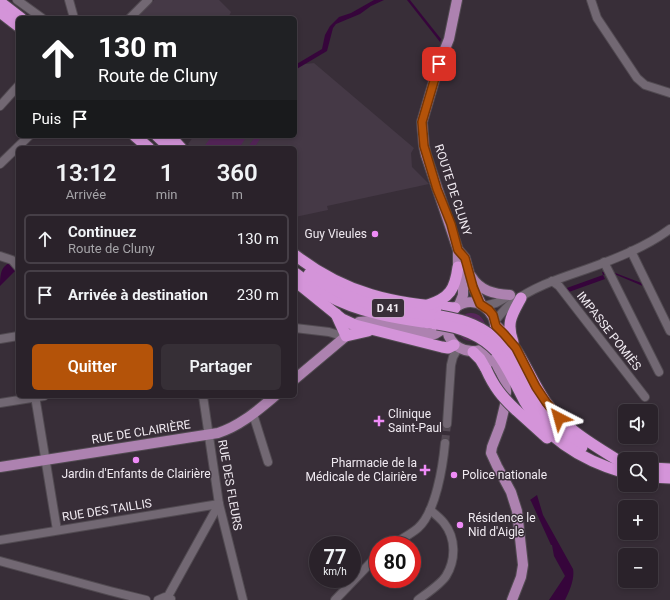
<!DOCTYPE html>
<html lang="fr">
<head>
<meta charset="utf-8">
<style>
  :root { --surface:#2a222a; --page:#362f36; --text:#f1f3f6; --muted:#a5a4a8; --line:#463f47; --accent:#b45309 }
  body { margin:0; font-family:Roboto,sans-serif; background:var(--page); color:var(--text); height:100vh; display:flex; flex-direction:column; font-size:15px; white-space:nowrap }
  * { box-sizing:border-box; margin:0 }
  p { font-size:13px; color:var(--muted) }
  .icon { flex:none; width:22px; height:22px; fill:none; stroke:currentColor; stroke-width:2; stroke-linecap:round; stroke-linejoin:round }
  .map { position:relative; flex:1; overflow:hidden }
  .side { position:absolute; left:16px; top:146px; width:281px; height:252px; display:flex; flex-direction:column; background:var(--surface); border-radius:6px; box-shadow:0 2px 6px #0003,0 0 0 1px var(--line) }
  .side>* { flex:none }
  .hud { position:absolute; left:16px; top:16px; width:281px; height:122px; border-radius:6px; box-shadow:0 2px 6px #0003,0 0 0 1px var(--line); background:#202124; color:#fff; overflow:hidden }
  .controls { position:absolute; left:618px; top:404px; display:grid; gap:8px }
  .controls a { display:grid; place-items:center; width:40px; height:40px; border-radius:6px; background:var(--surface); box-shadow:0 2px 6px #0003,0 0 0 1px var(--line); font-size:20px }
  .speed { position:absolute; left:309px; top:536px; display:flex; gap:8px; font-size:20px; font-weight:700; text-align:center }
  .speed>* { display:grid; place-content:center; width:52px; height:52px; border-radius:50%; background:var(--surface); box-shadow:0 2px 6px #0003,0 0 0 1px var(--line); line-height:1 }
  .speed small { font-size:10px; font-weight:400 }
  .speed .limit { border:6px solid #d22; background:#fff; color:#111 }
  .pin { position:absolute; display:grid; place-items:center; width:34px; height:34px; color:#fff; margin:-17px; border-radius:8px; box-shadow:0 2px 6px #0006 }
  .me { position:absolute; width:44px; margin:-22px; rotate:321deg; stroke-linejoin:round; filter:drop-shadow(0 0 3px #0008) }
  .turn { display:flex; align-items:center; gap:14px; height:84px; padding:0 16px; font-size:18px }
  .turn .icon { width:52px; height:52px; stroke-width:2.5 }
  .turn b { display:block; font-size:28px; line-height:34px }
  .then { display:flex; align-items:center; height:38px; padding:0 16px; background:#0003; gap:8px; font-size:15px }
  .eta { display:flex; justify-content:space-evenly; align-items:center; height:68px; text-align:center }
  .eta b { font-size:24px; font-weight:600; line-height:28px }
  .action { display:flex; gap:8px; margin-top:auto; padding:8px 16px }
  .action a { flex:1; height:46px; border-radius:6px; background:var(--accent); color:#fff; font-size:16px; font-weight:600; line-height:46px; text-align:center }
  .action a+a { background:var(--page); color:var(--text) }
  ul { padding:0; list-style:none }
  li { display:flex; align-items:center; gap:12px; height:50px; margin:0 8px 6px; padding:0 8px; border:2px solid var(--line); border-radius:6px }
  li div { flex:1 }
  li b { display:block; font-size:15px }
  li em { font-style:normal }
  .map>svg:first-child { display:block }
  .built { fill:#453946 }
  .green { fill:#56265a }
  .water { fill:#36053b }
  .lines { fill:none; stroke-linecap:round; stroke-linejoin:round }
  .minor-tunnel { stroke:#544a54; stroke-width:8; stroke-dasharray:8 4; stroke-linecap:butt }
  .minor-casing { stroke:#514a51; stroke-width:10 }
  .major-casing { stroke:#514a51; stroke-width:12 }
  .highway-casing { stroke:#514a51; stroke-width:13 }
  .minor { stroke:#726873; stroke-width:8 }
  .major { stroke:#ad82b0; stroke-width:10 }
  .highway { stroke:#d494d9; stroke-width:11 }
  .highway-bridge-casing { stroke:#514a51; stroke-width:13; stroke-linecap:butt }
  .highway-bridge { stroke:#d494d9; stroke-width:11 }
  .route-casing { stroke:#753606; stroke-width:10 }
  .route { stroke:#b45309; stroke-width:7 }
  .poi-dot { fill:#ef8bf7; stroke:#382e38; stroke-width:1.5 }
  .labels { text-anchor:middle; dominant-baseline:central; stroke-width:3; stroke-linejoin:round; paint-order:stroke }
  .shield { fill:#382e38; stroke:#b9b2ba; stroke-width:1 }
  .shield-label { font-size:11px; font-weight:bold; fill:#f0eaf1 }
  .street-label { font-size:12px; fill:#f0eaf1; stroke:#382e38 }
  .poi-label { font-size:12px; fill:#f0eaf1; stroke:#382e38; text-anchor:start }
</style>
</head>
<body>
<div class="map">
<svg width="670" height="600" viewBox="0 0 670 600">
  <rect width="100%" height="100%" fill="#382e38"/>
  <g class="built">
    <path d="M154,0H219L231,12L228,18H137Z"/>
    <path d="M314,63L414,148L411,153L412,167L429,184L327,206L328,210L295,217V148H192L188,144L194,136H295V74L296,73L295,68L297,65Z"/>
  </g>
  <g class="green">
    <path d="M212,136H247L239,148H203Z"/>
    <path d="M256,136H262L254,148H247Z"/>
    <circle cx="471" cy="327" r="14"/>
  </g>
  <g class="water">
    <path d="M374,0H384L371,6L360,14L336,24L333,28L327,51L295,70V65L322,49L325,35L330,26L339,17L351,13Z"/>
    <path d="M407,0H410L441,39L440,42Z"/>
    <path d="M18,259V268L0,286C0,269 2,265 18,259Z"/>
    <path d="M610,271L644,284L645,287L612,273L603,275L602,272Z"/>
    <path d="M603,275L605,279L566,293L564,289Z"/>
    <path d="M537,495L543,515L573,569C575,579 569,592 565,600H549L565,576L554,556L552,545H551L531,501L530,500Z"/>
  </g>
  <g class="lines">
    <path class="minor-tunnel" d="M445,443L447,424"/>
    <defs>
      <g id="minor">
        <path d="M17,0L42,18"/>
        <path d="M69,0L74,18"/>
        <path d="M591,0L597,18L637,78L645,85L670,93"/>
        <path d="M130,18L148,0"/>
        <path d="M0,106L18,86"/>
        <path d="M0,164L29,136"/>
        <path d="M631,251L670,331"/>
        <path d="M0,256L12,260L18,267"/>
        <path d="M604,262L659,372"/>
        <path d="M552,281L559,286L645,397"/>
        <path d="M484,306L496,303L511,295"/>
        <path d="M495,321C500,315 505,308 512,303C534,286 561,278 587,269C615,259 646,247 670,229"/>
        <path d="M295,328L329,332L345,337"/>
        <path d="M0,339L18,336"/>
        <path d="M35,396L57,530"/>
        <path d="M203,396L219,504L243,600"/>
        <path d="M0,403L44,396"/>
        <path d="M253,414L268,462"/>
        <path d="M447,424L451,365L453,357L458,348"/>
        <path d="M0,540L219,504"/>
        <path d="M393,545C401,539 411,534 418,528C436,512 443,465 445,443"/>
        <path d="M0,561L110,591L146,600"/>
        <path d="M167,598L219,504"/>
        <path d="M158,600L165,597L171,599"/>
        <path d="M335,600L378,555"/>
        <path d="M418,600C426,594 441,584 446,576C456,560 456,538 444,523C440,518 435,514 430,510"/>
      </g>
      <g id="major">
        <path d="M457,0L449,39L439,64L422,122L424,146L426,155L458,250V267L463,288V295L459,305"/>
        <path d="M458,250L465,258L473,287L481,304"/>
        <path d="M471,276C480,291 494,294 510,295"/>
        <path d="M456,307C475,294 498,310 495,332"/>
        <path d="M447,330C450,346 465,354 480,350"/>
        <path d="M484,349C493,361 507,376 506,393"/>
        <path d="M295,379L345,337L359,322L370,321L431,334H435L443,329"/>
        <path d="M505,405L500,426L492,447L491,453L497,466L511,492L517,511L523,565L521,577L512,600"/>
        <path d="M0,467L218,433C240,426 257,411 275,396"/>
      </g>
      <g id="highway">
        <path d="M0,2L21,18"/>
        <path d="M0,12L18,26"/>
        <path d="M135,136L149,148"/>
        <path d="M157,136L170,148"/>
        <path d="M170,136L181,148"/>
        <path d="M295,255C345,294 394,304 455,308"/>
        <path d="M295,273C305,280 314,288 325,294C359,313 398,319 437,324"/>
        <path d="M309,274C325,285 343,295 361,301C387,310 414,313 440,316"/>
        <path d="M295,281L342,319L355,325L442,347L448,348L454,345"/>
        <path d="M428,305C450,298 455,289 458,267"/>
        <path d="M336,314L346,336L368,331"/>
        <path d="M496,326C521,349 527,374 545,401C564,429 595,446 624,464"/>
        <path d="M513,342C506,322 512,315 521,298"/>
        <path d="M500,344C514,359 521,379 532,397C545,418 562,433 582,447"/>
        <path d="M496,351C508,367 516,385 525,402C547,440 584,461 625,473"/>
        <path d="M473,352L480,359L486,369"/>
        <path d="M516,410L547,438"/>
        <path d="M651,468L670,469"/>
        <path d="M651,477L670,478"/>
      </g>
    </defs>
    <use href="#minor" class="minor-casing"/>
    <use href="#major" class="major-casing"/>
    <use href="#highway" class="highway-casing"/>
    <use href="#minor" class="minor"/>
    <use href="#major" class="major"/>
    <use href="#highway" class="highway"/>
    <defs>
      <g id="highway-bridge">
        <path d="M440,316C464,320 484,326 500,344"/>
        <path d="M437,324C460,327 480,334 496,351"/>
        <path d="M486,369C494,387 502,397 516,410"/>
      </g>
    </defs>
    <use href="#highway-bridge" class="highway-bridge-casing"/>
    <use href="#highway-bridge" class="highway-bridge"/>
  </g>
  <g class="lines">
    <defs>
      <path id="route" d="M439,64L422,122L424,146L437,189L451,224L458,250L465,258L473,287L480,304L489,310L493,315L496,326L504,334L516,348L536,387L546,402L559,418"/>
    </defs>
    <use href="#route" class="route-casing"/>
    <use href="#route" class="route"/>
  </g>
  <g class="poi-dot">
    <circle cx="375" cy="234" r="4"/>
    <path d="M377 415h4v4h4v4h-4v4h-4v-4h-4v-4h4z"/>
    <circle cx="136" cy="460" r="4"/>
    <path d="M423 464h4v4h4v4h-4v4h-4v-4h-4v-4h4z"/>
    <circle cx="454" cy="475" r="4"/>
    <circle cx="460" cy="525" r="4"/>
  </g>
  <g class="labels">
    <rect class="shield" x="372" y="299" width="32" height="18" rx="3"/>
    <g class="shield-label">
      <text x="388" y="308">D 41</text>
    </g>
    <g class="street-label">
      <text transform="translate(453 190) rotate(72)">ROUTE DE CLUNY</text>
      <text transform="translate(609 331) rotate(52)">IMPASSE POMIÈS</text>
      <text transform="translate(141 432) rotate(-9)">RUE DE CLAIRIÈRE</text>
      <text transform="translate(230 485) rotate(80)">RUE DES FLEURS</text>
      <text transform="translate(107 510) rotate(-9)">RUE DES TAILLIS</text>
    </g>
    <g class="poi-label">
      <text x="367" y="234" text-anchor="end">Guy Vieules</text>
      <text x="388" y="414">Clinique<tspan x="388" dy="14">Saint-Paul</tspan></text>
      <text x="417" y="463" text-anchor="end">Pharmacie de la<tspan x="417" dy="14">Médicale de Clairière</tspan></text>
      <text x="136" y="474" text-anchor="middle">Jardin d'Enfants de Clairière</text>
      <text x="462" y="475">Police nationale</text>
      <text x="468" y="518">Résidence le<tspan x="468" dy="14">Nid d'Aigle</tspan></text>
    </g>
  </g>
</svg>
<div class="controls">
<a><svg class="icon" aria-label="sound" viewBox="0 0 24 24"><path d="M4 9h4l5-4v14l-5-4H4zM17 9q2 3 0 6"/></svg></a>
<a><svg class="icon" aria-label="search" viewBox="0 0 24 24"><circle cx="10" cy="10" r="6"/><path d="M15 15l6 6"/></svg></a>
<a>+</a>
<a>−</a>
</div>
<div class="speed"><div>77<small>km/h</small></div><div class="limit">80</div></div>
<div class="pin" style="left:439px;top:64px;background:#d93025"><svg class="icon" aria-label="arrive" viewBox="0 0 24 24"><path d="M6 21V4h12l-3 4 3 4H6"/></svg></div>
<svg class="me" style="left:559px;top:418px" viewBox="-20 -20 40 40"><path d="M0-17L14 15 0 8-14 15z" fill="#b45309" stroke="#fff" stroke-width="4"/></svg>
<div class="hud">
<div class="turn"><svg class="icon" aria-label="ahead" viewBox="0 0 24 24"><path d="M12 20V5M6 11l6-6 6 6"/></svg><div><b>130 m</b>Route de Cluny</div></div>
<div class="then">Puis<svg class="icon" aria-label="arrive" viewBox="0 0 24 24"><path d="M6 21V4h12l-3 4 3 4H6"/></svg></div>
</div>
<section class="side">
<div class="eta">
<div><b>13:12</b><p>Arrivée</p></div>
<div><b>1</b><p>min</p></div>
<div><b>360</b><p>m</p></div>
</div>
<ul>
<li><svg class="icon" aria-label="ahead" viewBox="0 0 24 24"><path d="M12 20V5M6 11l6-6 6 6"/></svg><div><b>Continuez</b><p>Route de Cluny</p></div><em>130 m</em></li>
<li><svg class="icon" aria-label="arrive" viewBox="0 0 24 24"><path d="M6 21V4h12l-3 4 3 4H6"/></svg><div><b>Arrivée à destination</b></div><em>230 m</em></li>
</ul>
<div class="action"><a>Quitter</a><a>Partager</a></div>
</section>
</div>
</body>
</html>
